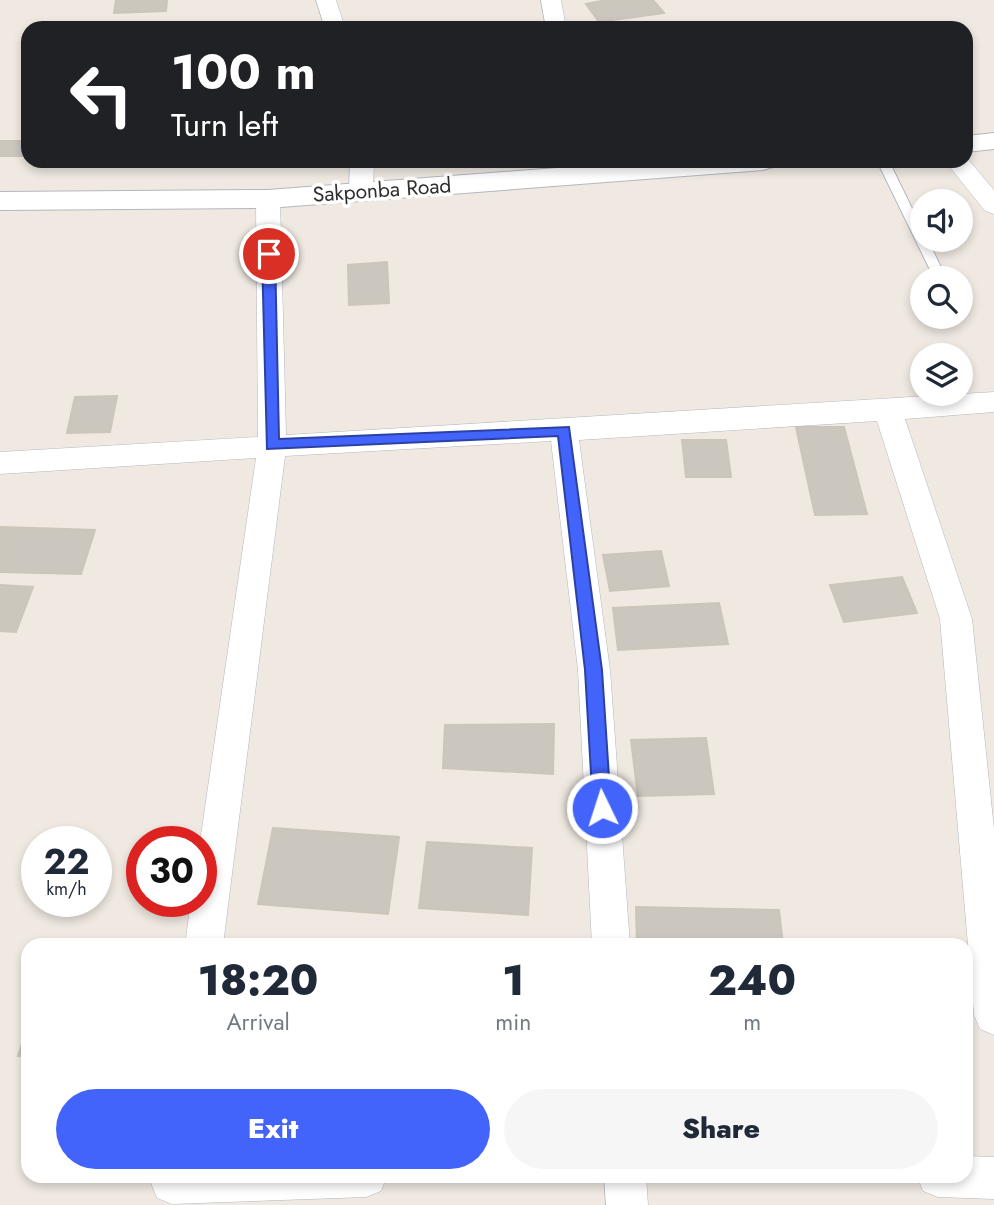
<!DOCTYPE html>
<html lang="en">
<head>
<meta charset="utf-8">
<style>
  :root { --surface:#fff; --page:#f6f6f7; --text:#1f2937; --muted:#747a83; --accent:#4264fb }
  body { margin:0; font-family:Jost,sans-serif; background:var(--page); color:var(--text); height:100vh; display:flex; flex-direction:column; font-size:26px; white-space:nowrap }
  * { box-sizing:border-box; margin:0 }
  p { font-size:23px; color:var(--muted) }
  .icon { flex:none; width:38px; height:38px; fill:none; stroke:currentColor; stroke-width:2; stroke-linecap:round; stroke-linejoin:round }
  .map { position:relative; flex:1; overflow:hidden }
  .side { position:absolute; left:21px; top:938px; width:952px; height:245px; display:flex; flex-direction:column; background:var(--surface); border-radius:21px; box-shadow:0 4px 10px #0003 }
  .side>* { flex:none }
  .banner { position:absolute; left:21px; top:21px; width:952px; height:147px; border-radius:21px; box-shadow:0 4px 10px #0003; background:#202124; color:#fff; overflow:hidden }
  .fabs { position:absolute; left:910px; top:189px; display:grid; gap:14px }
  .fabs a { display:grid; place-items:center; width:63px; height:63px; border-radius:50%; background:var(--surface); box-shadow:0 4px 10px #0003; font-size:35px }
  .speed { position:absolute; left:21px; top:826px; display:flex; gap:14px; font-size:35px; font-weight:700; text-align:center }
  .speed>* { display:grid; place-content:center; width:91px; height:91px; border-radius:50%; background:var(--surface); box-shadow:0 4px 10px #0003; line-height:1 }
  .speed small { font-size:18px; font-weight:400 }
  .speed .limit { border:10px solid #d22; background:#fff; color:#111 }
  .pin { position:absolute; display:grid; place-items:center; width:60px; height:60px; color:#fff; margin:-30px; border:4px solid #fff; border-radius:50%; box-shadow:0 2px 7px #0007 }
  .me { position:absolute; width:77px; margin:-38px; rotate:356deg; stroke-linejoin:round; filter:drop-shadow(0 0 5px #0008) }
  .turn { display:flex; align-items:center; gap:24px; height:147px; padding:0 35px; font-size:32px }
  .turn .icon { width:91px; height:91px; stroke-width:2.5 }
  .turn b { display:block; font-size:49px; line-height:60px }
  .eta { display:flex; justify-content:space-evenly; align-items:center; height:119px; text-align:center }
  .eta b { font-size:42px; font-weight:800; line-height:49px }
  .action { display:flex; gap:14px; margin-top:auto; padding:14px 35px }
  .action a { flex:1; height:80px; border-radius:42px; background:var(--accent); color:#fff; font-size:28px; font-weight:800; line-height:80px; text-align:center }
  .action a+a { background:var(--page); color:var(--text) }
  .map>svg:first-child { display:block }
  .building { fill:#cbc7bf; stroke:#cbc5ba; stroke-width:2 }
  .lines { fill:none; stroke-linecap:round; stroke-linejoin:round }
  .lane-casing { stroke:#b4b7c1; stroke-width:2 }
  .street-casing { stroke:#b4b7c1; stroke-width:1 }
  .secondary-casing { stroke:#b4b7c1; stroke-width:2 }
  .lane { fill:#fff; fill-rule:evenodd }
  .street { fill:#fff; fill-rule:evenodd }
  .secondary { fill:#fff; fill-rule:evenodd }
  .route { fill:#4264fb; stroke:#2b41a3; stroke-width:2 }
  .labels { text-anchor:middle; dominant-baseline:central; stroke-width:7; stroke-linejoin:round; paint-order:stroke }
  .far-street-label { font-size:21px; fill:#2e2e2e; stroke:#fff }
</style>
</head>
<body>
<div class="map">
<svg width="994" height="1205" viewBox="0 0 994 1205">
  <rect width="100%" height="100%" fill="#efe9e1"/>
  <g class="building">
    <path d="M116,0H167L166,11L114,13Z"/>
    <path d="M607,0H653L664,13L599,22L586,4Z"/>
    <path d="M0,141H28L24,156H0Z"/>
    <path d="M387,262L389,303L349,305L348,265Z"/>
    <path d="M117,396L110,432L67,433L75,397Z"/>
    <path d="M796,427H844L867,514L815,515Z"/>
    <path d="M682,440H726L731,477H686Z"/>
    <path d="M0,527L95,530L81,574L0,572Z"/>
    <path d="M661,551L669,586L610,591L603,555Z"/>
    <path d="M902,577L917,613L844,622L830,585Z"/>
    <path d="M0,585L33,587L16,632L0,631Z"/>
    <path d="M719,603L728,644L618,650L613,608Z"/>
    <path d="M554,724L553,774L443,768L445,725Z"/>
    <path d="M706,738L714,794L638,796L631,740Z"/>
    <path d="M273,828L399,837L388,914L258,904Z"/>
    <path d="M427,842L532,848L528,915L419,908Z"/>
    <path d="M636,907L779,910L783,945H637Z"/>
    <path d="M28,1025V1057L18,1056Z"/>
  </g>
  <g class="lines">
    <defs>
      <path id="lane" d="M877,161H889L922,229V240H928L946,278H934Z"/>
      <g id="street">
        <path d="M316,0H336L345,28H325Z"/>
        <path d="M541,0H561L566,28H546Z"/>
        <path d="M966,157L994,190V214L985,211L945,161H966Z"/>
        <path d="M350,161H374L373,192L369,197L361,199L353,197L349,192Z"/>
        <path d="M568,161H592L594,175L590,180L582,182L574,180Z"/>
        <path d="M268,191L276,194L280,199L286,435L994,392V412L905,419L972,619L994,829V1035L980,1029L974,1015L940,619L877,421L579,440L610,670L630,945H592L578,670L551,441L285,456L223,945H185L191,901H201L200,842L256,458L0,474V452L258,437L256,199L260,194Z"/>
        <path d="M966,1156L994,1157V1199L938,1197L923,1191L917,1176H966Z"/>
        <path d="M154,1176H387L381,1191L366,1197L172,1204L157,1198L151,1183Z"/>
        <path d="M604,1176H646L648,1205H606Z"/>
      </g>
      <g id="secondary">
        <path d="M994,133V149L966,152V136Z"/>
        <path d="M649,161H777L773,167L763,170L268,208L0,210V192L268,190Z"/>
      </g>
    </defs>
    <use href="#lane" class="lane-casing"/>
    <use href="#street" class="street-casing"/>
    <use href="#secondary" class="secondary-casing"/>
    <use href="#lane" class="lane"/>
    <use href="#street" class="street"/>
    <use href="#secondary" class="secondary"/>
  </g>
  <path class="route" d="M269,250L275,254L279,439L569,427L602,670L611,808L609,814L602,816L596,814L593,808L585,670L558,436L267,449L262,254Z"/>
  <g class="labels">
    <g class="far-street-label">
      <text transform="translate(382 190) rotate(-4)">Sakponba Road</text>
    </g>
  </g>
</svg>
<div class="fabs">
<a><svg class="icon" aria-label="sound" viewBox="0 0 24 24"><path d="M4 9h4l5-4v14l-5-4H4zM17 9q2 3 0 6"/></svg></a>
<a><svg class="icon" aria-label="search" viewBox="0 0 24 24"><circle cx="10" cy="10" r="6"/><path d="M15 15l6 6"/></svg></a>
<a><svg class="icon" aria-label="layers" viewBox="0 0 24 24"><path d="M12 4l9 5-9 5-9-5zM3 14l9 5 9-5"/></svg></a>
</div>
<div class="speed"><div>22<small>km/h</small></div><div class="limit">30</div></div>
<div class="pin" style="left:269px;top:254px;background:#d93025"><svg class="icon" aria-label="arrive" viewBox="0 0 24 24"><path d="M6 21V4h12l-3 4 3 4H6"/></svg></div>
<svg class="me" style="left:602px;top:808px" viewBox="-20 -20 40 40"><circle r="17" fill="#4264fb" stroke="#fff" stroke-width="3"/><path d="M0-11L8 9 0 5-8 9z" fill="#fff"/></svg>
<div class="banner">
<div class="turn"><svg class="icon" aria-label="left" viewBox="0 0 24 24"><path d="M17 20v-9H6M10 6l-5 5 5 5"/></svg><div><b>100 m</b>Turn left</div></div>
</div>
<section class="side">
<div class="eta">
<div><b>18:20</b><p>Arrival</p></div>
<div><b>1</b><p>min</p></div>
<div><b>240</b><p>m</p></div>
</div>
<div class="action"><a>Exit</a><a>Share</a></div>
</section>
</div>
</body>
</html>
